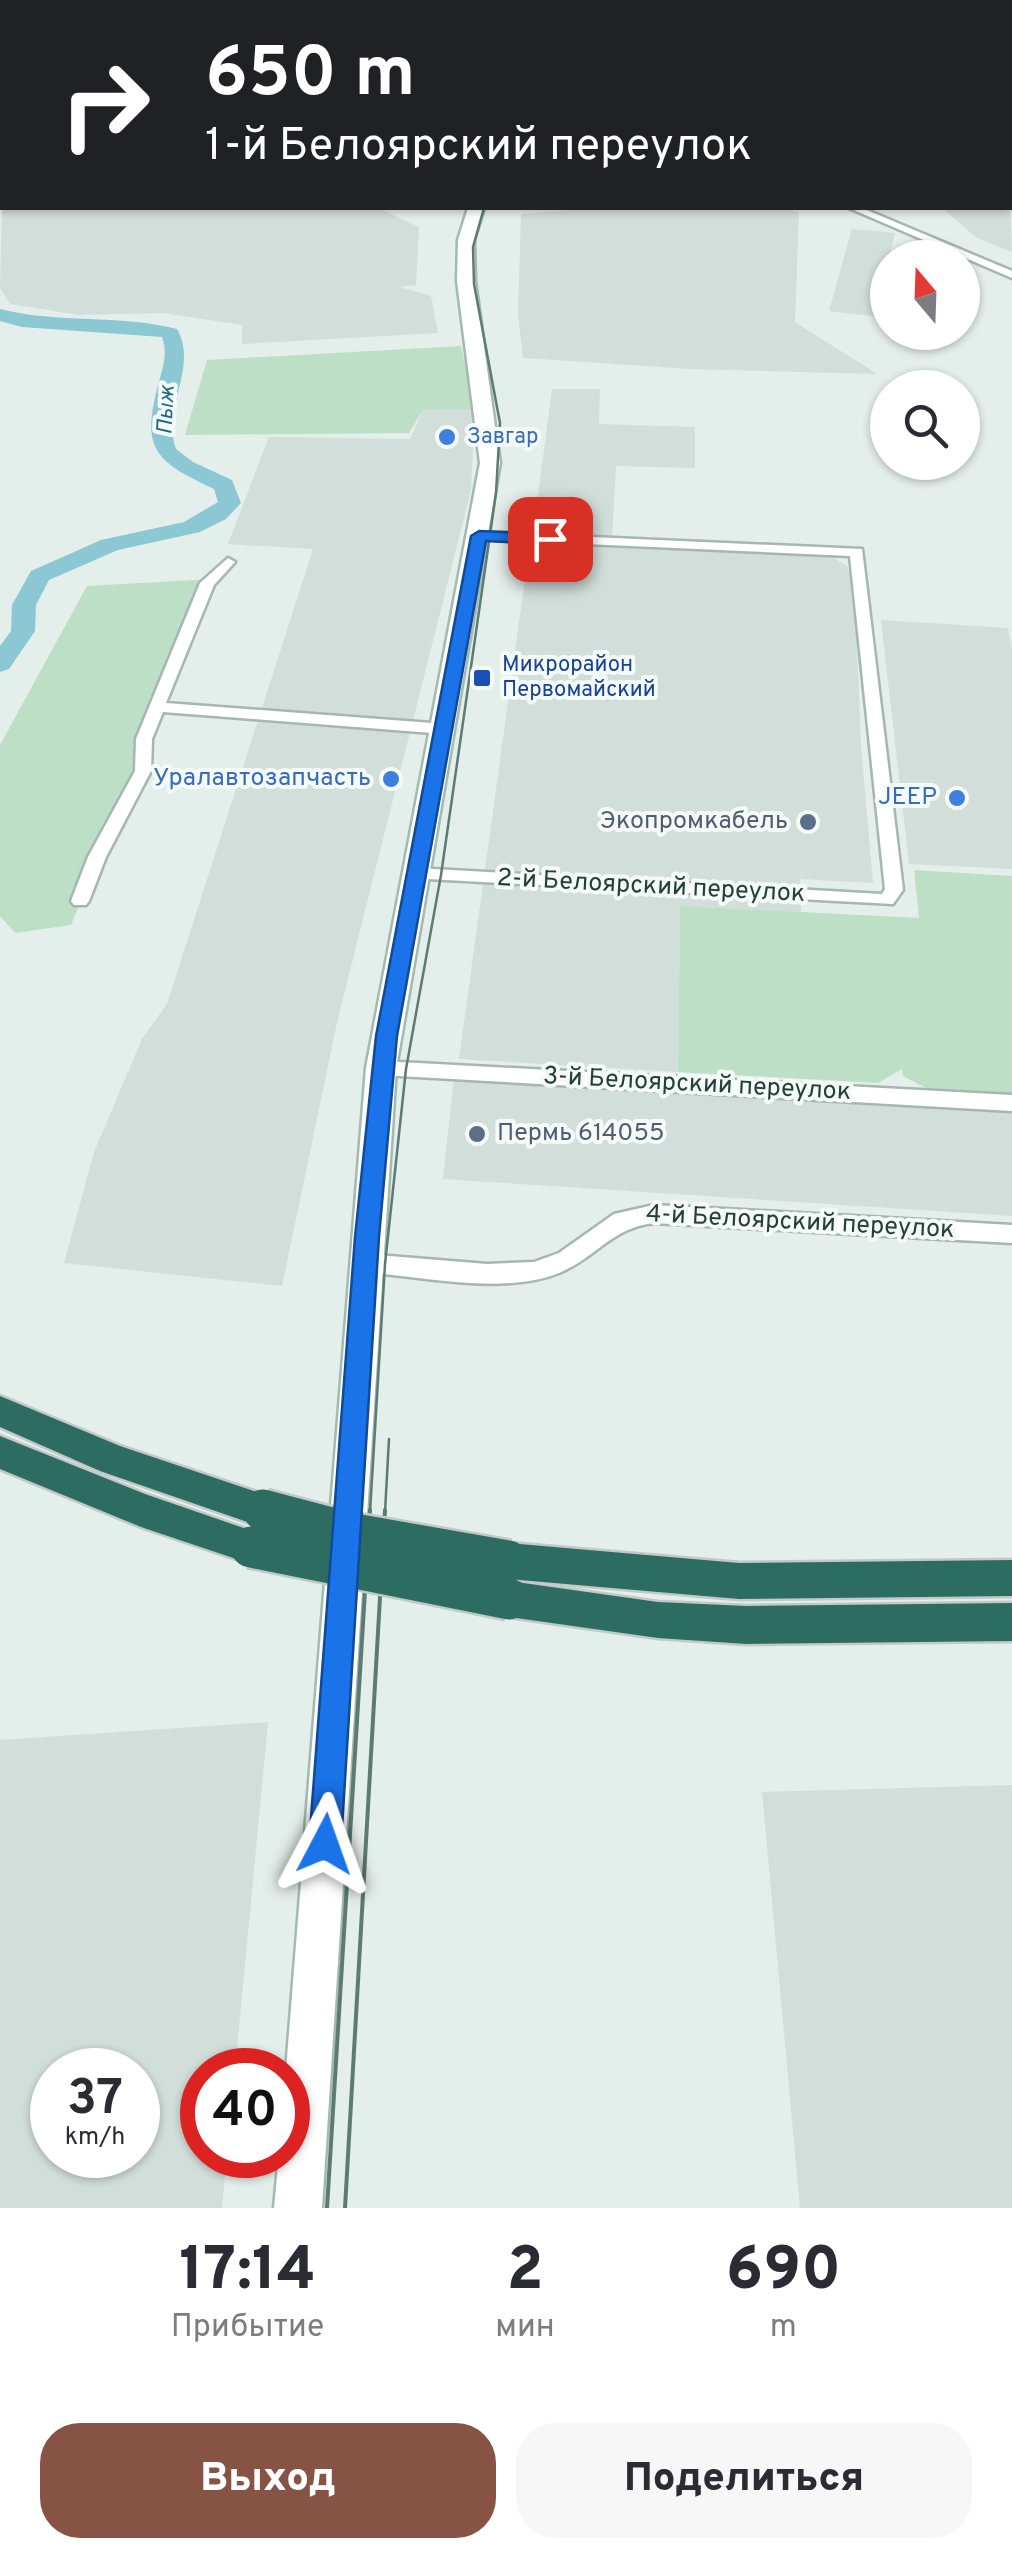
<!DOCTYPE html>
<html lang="ru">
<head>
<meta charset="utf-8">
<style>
  :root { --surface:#fff; --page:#f7f7f7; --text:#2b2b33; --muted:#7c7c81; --accent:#865345 }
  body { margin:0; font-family:Overpass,sans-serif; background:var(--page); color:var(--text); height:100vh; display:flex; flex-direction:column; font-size:38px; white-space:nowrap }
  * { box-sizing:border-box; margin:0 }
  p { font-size:32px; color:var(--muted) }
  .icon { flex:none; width:55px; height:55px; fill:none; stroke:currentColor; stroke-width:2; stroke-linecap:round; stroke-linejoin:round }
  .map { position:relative; height:2208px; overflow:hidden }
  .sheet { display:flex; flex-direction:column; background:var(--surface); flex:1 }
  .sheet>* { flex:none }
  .hud { position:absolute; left:0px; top:0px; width:1012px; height:210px; box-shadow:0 2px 8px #0004; background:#202124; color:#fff; overflow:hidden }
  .needle { width:65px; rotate:341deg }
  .tools { position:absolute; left:870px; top:240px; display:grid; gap:20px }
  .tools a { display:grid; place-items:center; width:110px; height:110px; border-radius:50%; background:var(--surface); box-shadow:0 2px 8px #0004; font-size:50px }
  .speed { position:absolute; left:30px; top:2048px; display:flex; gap:20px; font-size:50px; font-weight:700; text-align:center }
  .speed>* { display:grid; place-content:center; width:130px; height:130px; border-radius:50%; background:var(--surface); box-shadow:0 2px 8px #0004; line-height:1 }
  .speed small { font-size:25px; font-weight:400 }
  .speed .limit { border:15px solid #d22; background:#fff; color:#111 }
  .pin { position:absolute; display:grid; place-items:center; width:85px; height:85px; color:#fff; margin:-42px; border-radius:20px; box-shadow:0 5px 15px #0006 }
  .me { position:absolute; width:110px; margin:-55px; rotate:4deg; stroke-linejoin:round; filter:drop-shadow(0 0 8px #0008) }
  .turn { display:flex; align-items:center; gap:35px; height:210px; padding:0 40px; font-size:45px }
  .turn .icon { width:130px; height:130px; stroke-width:2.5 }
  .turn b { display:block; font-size:70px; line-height:85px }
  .eta { display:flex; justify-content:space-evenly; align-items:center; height:170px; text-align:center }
  .eta b { font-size:60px; font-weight:800; line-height:70px }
  .action { display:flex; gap:20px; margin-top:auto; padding:20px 40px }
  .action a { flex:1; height:115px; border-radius:40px; background:var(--accent); color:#fff; font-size:40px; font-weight:800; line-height:115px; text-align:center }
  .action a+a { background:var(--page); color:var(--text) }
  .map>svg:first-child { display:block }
  .built { fill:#d2ded9; fill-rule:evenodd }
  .green { fill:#bddfc6 }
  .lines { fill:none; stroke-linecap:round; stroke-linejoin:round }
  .stream { stroke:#8bc8d4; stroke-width:2.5 }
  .river { fill:#8bc8d4; fill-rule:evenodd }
  .street-casing { stroke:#a6b6b1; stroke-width:5 }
  .secondary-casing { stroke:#a2bab2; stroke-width:5 }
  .primary-casing { stroke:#c1cac8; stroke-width:5 }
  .highway-casing { stroke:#c1cac8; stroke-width:5 }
  .street { fill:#fff; fill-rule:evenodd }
  .secondary { fill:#fff; fill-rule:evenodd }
  .primary { fill:#67a496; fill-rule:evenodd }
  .highway { fill:#2d6d61; fill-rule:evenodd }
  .tram-far1 { stroke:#5d7b74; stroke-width:2.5 }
  .tram { stroke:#5d7b74; stroke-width:4 }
  .highway-bridge-far1-casing { stroke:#c1cac8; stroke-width:38; stroke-linecap:butt }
  .highway-bridge-casing { stroke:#c1cac8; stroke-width:46; stroke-linecap:butt }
  .highway-bridge-far1 { stroke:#2d6d61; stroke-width:32 }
  .highway-bridge { stroke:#2d6d61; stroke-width:41 }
  .route { fill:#1a73e8; stroke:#114b97; stroke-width:2.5 }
  .shop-dot { fill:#3f7fe0; stroke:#f5faf7; stroke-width:4 }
  .transit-dot { fill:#1a4fb4; stroke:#f5faf7; stroke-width:4 }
  .service-dot { fill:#5c6f8a; stroke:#f5faf7; stroke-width:4 }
  .labels { text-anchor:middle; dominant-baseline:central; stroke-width:8; stroke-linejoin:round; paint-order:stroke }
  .far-water-label { font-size:22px; font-style:italic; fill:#1b6c7e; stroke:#f5faf7 }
  .far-shop-label { font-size:22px; fill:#366cbe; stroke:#f5faf7; text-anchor:start }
  .far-transit-label { font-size:22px; fill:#164399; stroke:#f5faf7; text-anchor:start }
  .shop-label { font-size:25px; fill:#366cbe; stroke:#f5faf7; text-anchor:end }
  .service-label { font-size:25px; fill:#4e5e75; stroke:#f5faf7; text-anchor:end }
  .street-label { font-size:25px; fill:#234039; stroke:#f5faf7 }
</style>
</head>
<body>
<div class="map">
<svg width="1012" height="2208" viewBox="0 0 1012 2208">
  <rect width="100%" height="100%" fill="#e4eeea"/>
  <g class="built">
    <path d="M1010,194L1012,252L977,238L942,208H1010Z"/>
    <path d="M2,204V208H378L419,227L416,285L400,287L431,296L438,333L242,344V325L163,313L79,315L10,304L0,288Z"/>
    <path d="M595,208H784L799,213L795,322L877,374L690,369L523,358L518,316L521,214Z"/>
    <path d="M852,229L895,233L880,297L887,299V318L829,311Z"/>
    <path d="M552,389H600L599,424L695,427V468L616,466L612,537L533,534Z"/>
    <path d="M475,409L471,490L338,1018L282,1286L64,1263L94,1152L142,1039L167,1004L313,549L228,544L269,437L410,439L423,410Z"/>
    <path d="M530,542L828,554L848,567L856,622L861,745L873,883L800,879L801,912L680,906L678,1072L459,1059Z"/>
    <path d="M881,620L1008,628L1012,649V869L909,864Z"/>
    <path d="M454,1078L1012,1108V1216L443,1179Z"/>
    <path d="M268,1722L235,2070H202V2155H227L222,2208H0V1740ZM52,2070H138V2155H52Z"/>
    <path d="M1012,1785V2208H800L762,1792Z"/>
  </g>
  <g class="green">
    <path d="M490,0H1012V160L1010,2Z"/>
    <path d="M461,346L475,409L423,410L409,433L185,435L207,360Z"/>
    <path d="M212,579L71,925L15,933L0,916V745L87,586Z"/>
    <path d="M914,870L1012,876V1094L928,1089L903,1076L902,1069L878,1083L678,1072L680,906L919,918Z"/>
  </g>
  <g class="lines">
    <path class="stream" d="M628,2L634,0"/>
    <g class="river">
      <path d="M325,0H344L345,2H327Z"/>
      <path d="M1010,138L1012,139V149L1010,148Z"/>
      <path d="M0,309C59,324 118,314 177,329C199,367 161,408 176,449L193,462L232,480L241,503L226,519L200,532L118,550L49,580L36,605L35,631L9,669L0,672V646L11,631L12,605L31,571L101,540L184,522L218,502L214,489C155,461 140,450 159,382C163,366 168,353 162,337L22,327L0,321Z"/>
    </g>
    <defs>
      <g id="street">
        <path d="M0,102L2,103V109L0,108Z"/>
        <path d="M2,135V143L0,144V136Z"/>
        <path d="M849,208H862L1012,271V278Z"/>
        <path d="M479,532L862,549L903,890L893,904L409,878L406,874L409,870L415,868L882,894L885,889L850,556L474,539V533Z"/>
        <path d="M228,558L235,562L214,585L166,703L445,724L453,729L445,734L163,712L152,739L151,771L106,857L89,901L86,905H74L71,901L88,857L135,771L136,739L200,583Z"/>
        <path d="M381,1061L1012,1095V1111L381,1075L371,1068Z"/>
        <path d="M654,1205L1012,1225V1243L654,1223C611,1228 597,1257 559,1273C504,1295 423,1277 365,1272L357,1269L354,1263L357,1257L365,1254L487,1264L534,1262L559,1253L614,1214Z"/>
      </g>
      <g id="secondary">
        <path d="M427,0H440L441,2H428Z"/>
        <path d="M468,208H484L474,240L475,281L500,463L396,1068L322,2208H274L279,2155H288L286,2070L366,1068L480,463L457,281L458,240Z"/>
      </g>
      <path id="primary" d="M2,0H20L2,5Z"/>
      <g id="highway">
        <path d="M0,1396L120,1446L269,1496L274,1508L269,1520L256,1525L100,1471L0,1427Z"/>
        <path d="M0,1436L145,1494L264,1535L269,1547L264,1559L251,1564L141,1527L0,1469Z"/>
        <path d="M508,1543L739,1563L1012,1560V1596L739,1599L508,1579L495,1573L489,1561L495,1549Z"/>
        <path d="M509,1581L658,1602L746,1606L1012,1603V1641L746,1644L658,1638L509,1617L496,1612L490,1599L496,1586Z"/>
      </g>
    </defs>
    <use href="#street" class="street-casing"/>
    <use href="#secondary" class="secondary-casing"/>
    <use href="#primary" class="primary-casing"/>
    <use href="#highway" class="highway-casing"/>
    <use href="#street" class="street"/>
    <use href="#secondary" class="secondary"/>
    <use href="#primary" class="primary"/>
    <use href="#highway" class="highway"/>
    <g class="tram-far1">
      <path d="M370,1512L385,1264L406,1069L441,875L496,493L500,423L474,284L473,247L484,208"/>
      <path d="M385,1512L389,1439"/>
    </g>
    <g class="tram">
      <path d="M327,2208L370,1510"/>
      <path d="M345,2208L385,1510"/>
    </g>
    <defs>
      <path id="highway-bridge-far1" d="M256,1508L273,1512"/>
      <g id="highway-bridge">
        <path d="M263,1510L354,1534L508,1561"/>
        <path d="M251,1547L509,1599"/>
      </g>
    </defs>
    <use href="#highway-bridge-far1" class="highway-bridge-far1-casing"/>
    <use href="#highway-bridge" class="highway-bridge-casing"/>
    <use href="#highway-bridge-far1" class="highway-bridge-far1"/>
    <use href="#highway-bridge" class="highway-bridge"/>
  </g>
  <path class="route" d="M479,531L550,534L559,539L550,544L486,541L397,1036L379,1237L341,1844L336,1855L325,1860L314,1855L309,1844L355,1237L376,1036L471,536Z"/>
  <g class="shop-dot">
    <circle cx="447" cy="437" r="10"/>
    <circle cx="391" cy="779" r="10"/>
    <circle cx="957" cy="798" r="10"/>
  </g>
  <rect class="transit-dot" x="472" y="668" width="20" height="20" rx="5"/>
  <g class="service-dot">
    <circle cx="808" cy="822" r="10"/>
    <circle cx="477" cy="1134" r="10"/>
  </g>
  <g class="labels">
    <g class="far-water-label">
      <text transform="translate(167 410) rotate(-87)">Пыж</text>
    </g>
    <g class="far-shop-label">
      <text x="467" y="437">Завгар</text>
    </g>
    <g class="far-transit-label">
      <text x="502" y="665">Микрорайон<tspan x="502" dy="25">Первомайский</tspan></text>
    </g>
    <g class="shop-label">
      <text x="371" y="779">Уралавтозапчасть</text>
      <text x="937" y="798">JEEP</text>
    </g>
    <g class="service-label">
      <text x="788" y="822">Экопромкабель</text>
      <text x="497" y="1134" text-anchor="start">Пермь 614055</text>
    </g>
    <g class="street-label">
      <text transform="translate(651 887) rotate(3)">2-й Белоярский переулок</text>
      <text transform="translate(697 1085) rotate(3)">3-й Белоярский переулок</text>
      <text transform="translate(800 1223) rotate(3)">4-й Белоярский переулок</text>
    </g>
  </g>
</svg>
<div class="tools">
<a><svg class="needle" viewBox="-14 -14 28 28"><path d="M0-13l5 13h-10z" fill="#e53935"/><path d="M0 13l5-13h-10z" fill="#7c7c81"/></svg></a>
<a><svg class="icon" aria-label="search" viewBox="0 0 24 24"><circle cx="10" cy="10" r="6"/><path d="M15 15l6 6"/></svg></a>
</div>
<div class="speed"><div>37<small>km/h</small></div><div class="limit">40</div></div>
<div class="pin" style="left:550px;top:539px;background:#d93025"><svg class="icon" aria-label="arrive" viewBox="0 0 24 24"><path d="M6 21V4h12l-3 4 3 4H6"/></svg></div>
<svg class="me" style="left:325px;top:1844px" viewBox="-20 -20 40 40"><path d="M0-17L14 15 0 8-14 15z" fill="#1a73e8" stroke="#fff" stroke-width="4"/></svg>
<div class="hud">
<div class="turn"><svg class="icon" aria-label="right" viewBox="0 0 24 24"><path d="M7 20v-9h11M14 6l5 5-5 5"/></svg><div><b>650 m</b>1-й Белоярский переулок</div></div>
</div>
</div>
<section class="sheet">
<div class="eta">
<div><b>17:14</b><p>Прибытие</p></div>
<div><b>2</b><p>мин</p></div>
<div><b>690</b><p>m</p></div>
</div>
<div class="action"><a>Выход</a><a>Поделиться</a></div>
</section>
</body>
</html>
